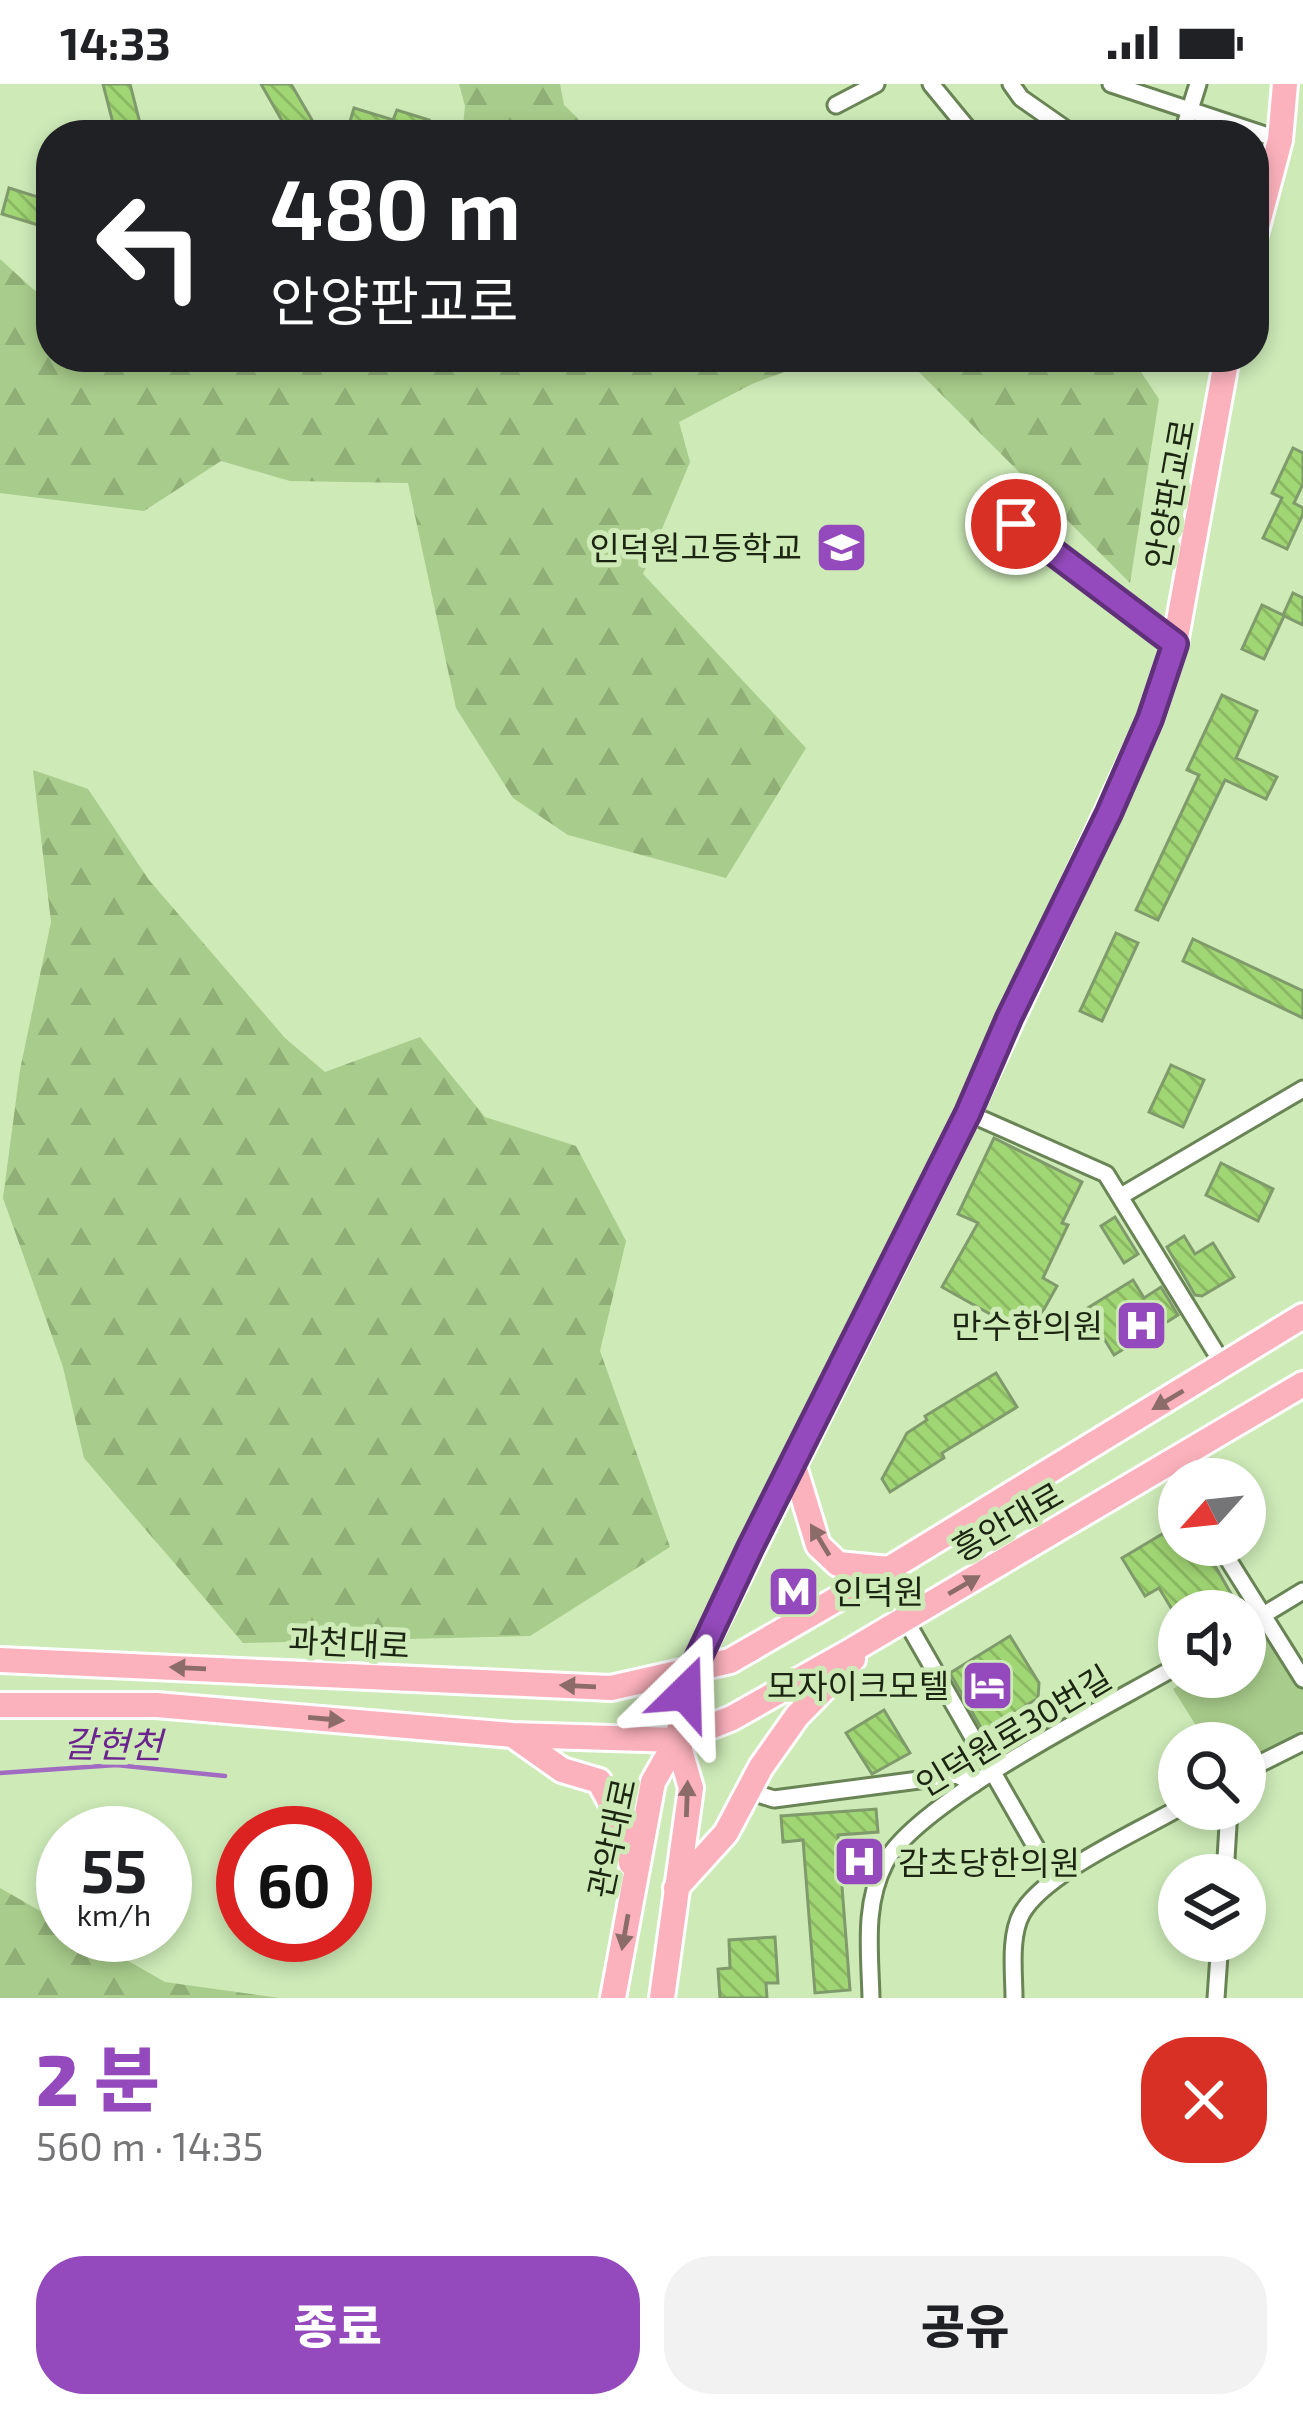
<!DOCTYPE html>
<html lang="ko">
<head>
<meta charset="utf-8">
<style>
  :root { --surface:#fff; --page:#f2f2f2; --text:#202124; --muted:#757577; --accent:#944abc }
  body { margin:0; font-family:"Exo 2","Noto Sans KR",sans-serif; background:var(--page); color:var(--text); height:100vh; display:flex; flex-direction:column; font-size:45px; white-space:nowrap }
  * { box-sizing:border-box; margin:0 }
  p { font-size:39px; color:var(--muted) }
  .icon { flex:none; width:66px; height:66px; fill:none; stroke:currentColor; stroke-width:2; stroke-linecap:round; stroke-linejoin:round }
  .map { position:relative; height:1914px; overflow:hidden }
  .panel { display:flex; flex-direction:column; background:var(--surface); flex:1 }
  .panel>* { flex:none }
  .top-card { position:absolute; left:36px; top:36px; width:1233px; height:252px; border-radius:48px; box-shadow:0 6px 18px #0003; background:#202124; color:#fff; overflow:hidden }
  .needle { width:78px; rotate:243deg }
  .controls { position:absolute; left:1158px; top:1374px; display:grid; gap:24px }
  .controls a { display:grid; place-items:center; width:108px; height:108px; border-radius:50%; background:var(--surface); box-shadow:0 6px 18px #0003; font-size:60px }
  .speed { position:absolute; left:36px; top:1722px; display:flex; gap:24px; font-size:60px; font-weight:700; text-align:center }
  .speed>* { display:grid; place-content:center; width:156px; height:156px; border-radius:50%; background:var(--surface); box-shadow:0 6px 18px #0003; line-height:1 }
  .speed small { font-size:30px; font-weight:400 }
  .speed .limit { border:18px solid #d22; background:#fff; color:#111 }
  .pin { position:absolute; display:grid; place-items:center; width:102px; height:102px; color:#fff; margin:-51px; border:6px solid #fff; border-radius:50%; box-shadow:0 3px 12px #0007 }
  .me { position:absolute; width:132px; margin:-66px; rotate:22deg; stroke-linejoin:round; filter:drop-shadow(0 0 9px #0008) }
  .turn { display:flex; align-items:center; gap:42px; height:252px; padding:0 36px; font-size:54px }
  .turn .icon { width:156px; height:156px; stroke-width:2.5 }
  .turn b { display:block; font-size:84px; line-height:102px }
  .round { display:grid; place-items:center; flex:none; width:126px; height:126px; border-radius:48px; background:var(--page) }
  .overview { display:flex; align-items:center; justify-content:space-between; height:204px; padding:0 36px }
  h1 { font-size:72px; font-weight:800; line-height:90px; color:var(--accent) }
  .button { display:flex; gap:24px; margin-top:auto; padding:24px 36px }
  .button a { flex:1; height:138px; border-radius:48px; background:var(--accent); color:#fff; font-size:48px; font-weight:800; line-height:138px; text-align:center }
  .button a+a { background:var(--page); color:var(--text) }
  .status { display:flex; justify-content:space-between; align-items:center; height:84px; padding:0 60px; background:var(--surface); direction:ltr }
  .status svg { height:33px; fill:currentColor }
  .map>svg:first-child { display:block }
  .green { fill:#a8cc8b }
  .forest { fill:url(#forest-firs) }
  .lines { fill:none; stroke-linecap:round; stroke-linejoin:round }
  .stream { stroke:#a26bc2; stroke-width:4.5 }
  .building { fill:url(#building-back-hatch); stroke:#809b6b; stroke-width:3 }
  .minor-casing { stroke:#698455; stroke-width:21 }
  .primary-casing { stroke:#fff; stroke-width:30 }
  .minor { stroke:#fff; stroke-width:15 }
  .primary { stroke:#fcb2bd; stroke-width:24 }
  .oneway { fill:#8c6c68 }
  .route-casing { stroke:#60307a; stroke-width:30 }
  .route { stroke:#944abc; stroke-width:21 }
  .labels { text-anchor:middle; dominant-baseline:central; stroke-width:10; stroke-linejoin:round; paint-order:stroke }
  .street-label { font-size:33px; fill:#1b2512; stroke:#cdeab7 }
  .poi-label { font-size:33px; fill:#1b2512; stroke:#cdeab7; text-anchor:end }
  .water-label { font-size:36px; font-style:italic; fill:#6b248e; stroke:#cdeab7 }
</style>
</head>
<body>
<div class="status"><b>14:33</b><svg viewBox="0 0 49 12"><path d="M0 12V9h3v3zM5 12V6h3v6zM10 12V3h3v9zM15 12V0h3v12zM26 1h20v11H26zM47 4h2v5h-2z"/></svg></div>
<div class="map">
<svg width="1303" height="1914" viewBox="0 0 1303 1914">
  <defs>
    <pattern id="forest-firs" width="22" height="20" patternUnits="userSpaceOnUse" patternTransform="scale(3)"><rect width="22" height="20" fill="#a8cc8b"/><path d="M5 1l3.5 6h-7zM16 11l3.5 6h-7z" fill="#90af77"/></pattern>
    <pattern id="building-back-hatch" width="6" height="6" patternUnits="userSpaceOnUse" patternTransform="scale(3)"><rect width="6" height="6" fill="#a1d674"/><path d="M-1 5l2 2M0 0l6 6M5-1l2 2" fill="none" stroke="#8ab863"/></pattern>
  </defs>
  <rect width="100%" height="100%" fill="#cdeab7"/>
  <path class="green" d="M1259,1552L1278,1559L1303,1606V1646L1245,1679V1659H1207L1173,1605L1192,1593H1245V1560Z"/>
  <g class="forest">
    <path d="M459,0H560L564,21L595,51H462L465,22Z"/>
    <path d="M0,175L34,206L51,213V273H825L752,300L679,338L690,378L643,490L806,664L726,794L568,751L513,714L456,624L408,399L290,397L221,377L144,427L0,409Z"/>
    <path d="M904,273H1131L1159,315L1130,499Z"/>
    <path d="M33,686L88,705L149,796L285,954L325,988L420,953L485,1033L576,1062L626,1157L600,1267L670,1463L530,1552L243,1559L84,1374L63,1283L3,1114L20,986L51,838Z"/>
    <path d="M0,1804L63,1840V1851H83L165,1898L280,1914H0Z"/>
  </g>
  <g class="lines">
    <path class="stream" d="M0,1689L116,1681L225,1692"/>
  </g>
  <g class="building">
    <path d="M103,0H130L143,51H116Z"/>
    <path d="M261,0H291L312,36L289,49Z"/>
    <path d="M354,24L393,36L397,26L429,36L424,51H346Z"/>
    <path d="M9,104L51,117V145L2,130Z"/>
    <path d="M1293,364L1303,369V400L1294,419L1303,424V430L1287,465L1263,454L1282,414L1272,409Z"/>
    <path d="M1293,509L1303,514V541L1284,532L1264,575L1242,565L1262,521L1283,531Z"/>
    <path d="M1222,611L1257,627L1236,674L1277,693L1266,715L1225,696L1158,836L1136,826L1199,691L1187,686Z"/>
    <path d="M1116,849L1138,859L1102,937L1080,927Z"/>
    <path d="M1193,855L1303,907V934L1183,877Z"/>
    <path d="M1171,981L1204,996L1183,1043L1149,1028Z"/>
    <path d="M994,1054L1082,1098L1062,1139L1068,1141L1043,1194L1057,1202L1029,1252L942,1203L978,1139L958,1130Z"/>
    <path d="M1221,1079L1273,1105L1258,1137L1206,1111Z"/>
    <path d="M1115,1133L1138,1170L1124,1179L1101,1142Z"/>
    <path d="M1184,1152L1195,1170L1213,1159L1234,1193L1202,1212L1195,1211L1167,1163Z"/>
    <path d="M1133,1196L1144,1214L1161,1203L1178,1231L1114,1271L1086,1225Z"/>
    <path d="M996,1289L1017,1323L942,1369L944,1374L890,1408L882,1395L907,1349L927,1336L925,1332Z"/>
    <path d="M1179,1440V1461H1203L1241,1527H1173L1159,1504L1145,1512L1122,1474Z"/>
    <path d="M1010,1552L1039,1599L1038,1614L1014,1629L1019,1637L988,1656L950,1589Z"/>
    <path d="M884,1626L910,1669L872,1690L846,1649Z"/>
    <path d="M876,1725L878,1748L838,1751L850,1906L815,1909L803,1756L783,1758L781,1732Z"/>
    <path d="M775,1853L778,1899H766L767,1914H720L718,1885L730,1884L729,1856Z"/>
  </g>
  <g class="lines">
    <defs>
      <g id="minor">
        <path d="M931,0L973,51"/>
        <path d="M1011,0L1021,14L1074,51"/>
        <path d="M1111,0L1280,56"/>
        <path d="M836,21L876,0"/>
        <path d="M1182,51L1198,0"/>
        <path d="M1015,440L1175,559"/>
        <path d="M968,1029L1106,1090L1224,1282"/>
        <path d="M1121,1112L1303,1005"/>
        <path d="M1168,1381L1179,1398"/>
        <path d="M1219,1461L1303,1595"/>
        <path d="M905,1535L1054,1795"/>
        <path d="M1245,1542L1303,1507"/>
        <path d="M1245,1687L1303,1658"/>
        <path d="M748,1707L774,1715L957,1691L974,1700"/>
        <path d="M1225,1791L1229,1725"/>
        <path d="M871,1914C870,1869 863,1821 885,1779C917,1717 1112,1620 1179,1581"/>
        <path d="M1014,1914C1014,1889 1009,1852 1022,1829C1045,1789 1137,1748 1179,1724"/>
        <path d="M1216,1914L1220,1857"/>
      </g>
      <g id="primary">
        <path d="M1254,154L1280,56L1285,0"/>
        <path d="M793,1379L818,1461L838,1480L889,1485"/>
        <path d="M0,1576L611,1604L730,1577L889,1485L1303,1232"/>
        <path d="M0,1621H156L512,1651L677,1656L732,1634L849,1568L1303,1300"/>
        <path d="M514,1652L562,1686L599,1697L624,1743L631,1779"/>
        <path d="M676,1804L726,1749L761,1683L797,1632L853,1575"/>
        <path d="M613,1914L653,1698L677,1656L693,1585L968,1029L1150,636L1175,559L1227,273"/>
        <path d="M662,1914L691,1704L677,1656"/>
      </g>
    </defs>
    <use href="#minor" class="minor-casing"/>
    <use href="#primary" class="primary-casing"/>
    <use href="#minor" class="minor"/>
    <use href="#primary" class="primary"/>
  </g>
  <defs><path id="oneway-solid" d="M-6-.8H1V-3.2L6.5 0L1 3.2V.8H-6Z" transform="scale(3)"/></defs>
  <g class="oneway">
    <use href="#oneway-solid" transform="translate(1168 1316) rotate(149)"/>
    <use href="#oneway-solid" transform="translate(820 1456) rotate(-121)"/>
    <use href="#oneway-solid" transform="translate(964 1501) rotate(-30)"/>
    <use href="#oneway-solid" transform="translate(188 1584) rotate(-177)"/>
    <use href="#oneway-solid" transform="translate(578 1602) rotate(-177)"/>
    <use href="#oneway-solid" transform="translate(326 1635) rotate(5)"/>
    <use href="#oneway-solid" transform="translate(687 1715) rotate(-88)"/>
    <use href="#oneway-solid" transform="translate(625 1848) rotate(100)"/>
  </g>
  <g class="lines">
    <defs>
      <path id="route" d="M685,1609L693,1585L750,1464L968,1029L1009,934L1109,729L1150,635L1175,560L1016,440"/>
    </defs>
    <use href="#route" class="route-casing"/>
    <use href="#route" class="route"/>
  </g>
  <defs>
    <symbol id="school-square" viewBox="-11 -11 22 22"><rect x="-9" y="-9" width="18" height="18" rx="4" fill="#944abc" stroke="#cdeab7"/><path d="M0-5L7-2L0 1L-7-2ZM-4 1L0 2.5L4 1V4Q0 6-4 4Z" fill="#fff"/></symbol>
    <symbol id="hospital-square" viewBox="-11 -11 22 22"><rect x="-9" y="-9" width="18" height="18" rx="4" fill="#944abc" stroke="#cdeab7"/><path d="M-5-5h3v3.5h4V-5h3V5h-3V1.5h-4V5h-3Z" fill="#fff"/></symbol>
    <symbol id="metro-square" viewBox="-11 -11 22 22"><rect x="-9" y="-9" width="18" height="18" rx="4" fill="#944abc" stroke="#cdeab7"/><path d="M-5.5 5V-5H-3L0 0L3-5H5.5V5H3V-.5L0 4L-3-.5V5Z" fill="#fff"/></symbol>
    <symbol id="hotel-square" viewBox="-11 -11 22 22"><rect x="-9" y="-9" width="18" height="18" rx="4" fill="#944abc" stroke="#cdeab7"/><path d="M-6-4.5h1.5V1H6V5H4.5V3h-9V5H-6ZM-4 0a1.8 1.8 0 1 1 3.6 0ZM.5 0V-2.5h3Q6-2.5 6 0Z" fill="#fff"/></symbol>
  </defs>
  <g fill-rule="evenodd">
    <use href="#school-square" x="812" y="434" width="59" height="59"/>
    <use href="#hospital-square" x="1112" y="1212" width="59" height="59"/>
    <use href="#metro-square" x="764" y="1478" width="59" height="59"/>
    <use href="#hotel-square" x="958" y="1572" width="59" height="59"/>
    <use href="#hospital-square" x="830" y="1748" width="59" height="59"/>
  </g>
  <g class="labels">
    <g class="street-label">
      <text transform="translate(1169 410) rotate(-80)">안양판교로</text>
      <text transform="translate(1007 1437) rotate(-30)">흥안대로</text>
      <text transform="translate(349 1558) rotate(3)">과천대로</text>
      <text transform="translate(1013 1646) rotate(-31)">인덕원로30번길</text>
      <text transform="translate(611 1754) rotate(-78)">관악대로</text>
    </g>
    <g class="poi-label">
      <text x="802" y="463">인덕원고등학교</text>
      <text x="1103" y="1241">만수한의원</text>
      <text x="833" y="1507" text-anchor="start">인덕원</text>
      <text x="949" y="1601">모자이크모텔</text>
      <text x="898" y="1778" text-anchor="start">감초당한의원</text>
    </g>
    <g class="water-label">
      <text transform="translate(113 1659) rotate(1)">갈현천</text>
    </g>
  </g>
</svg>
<div class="controls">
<a><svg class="needle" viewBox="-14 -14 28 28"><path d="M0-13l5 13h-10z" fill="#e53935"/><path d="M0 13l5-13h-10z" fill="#757577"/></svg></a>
<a><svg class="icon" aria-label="sound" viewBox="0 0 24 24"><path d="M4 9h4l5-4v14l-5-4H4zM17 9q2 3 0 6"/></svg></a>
<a><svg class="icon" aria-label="search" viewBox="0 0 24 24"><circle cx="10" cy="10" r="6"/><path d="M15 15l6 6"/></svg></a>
<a><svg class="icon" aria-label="layers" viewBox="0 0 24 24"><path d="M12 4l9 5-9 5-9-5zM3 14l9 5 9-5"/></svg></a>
</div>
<div class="speed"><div>55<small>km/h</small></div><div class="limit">60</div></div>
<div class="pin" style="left:1016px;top:440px;background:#d93025"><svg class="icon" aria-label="arrive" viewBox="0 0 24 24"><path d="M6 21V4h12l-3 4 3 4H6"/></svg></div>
<svg class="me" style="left:685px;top:1609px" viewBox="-20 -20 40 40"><path d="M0-17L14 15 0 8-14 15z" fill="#944abc" stroke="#fff" stroke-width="4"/></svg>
<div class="top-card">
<div class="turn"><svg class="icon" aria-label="left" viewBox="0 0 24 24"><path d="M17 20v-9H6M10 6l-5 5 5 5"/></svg><div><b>480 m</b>안양판교로</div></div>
</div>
</div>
<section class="panel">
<div class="overview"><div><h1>2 분</h1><p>560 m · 14:35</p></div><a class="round" style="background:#d93025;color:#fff"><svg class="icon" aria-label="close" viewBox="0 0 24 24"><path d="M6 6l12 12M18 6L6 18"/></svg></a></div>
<div class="button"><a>종료</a><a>공유</a></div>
</section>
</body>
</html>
